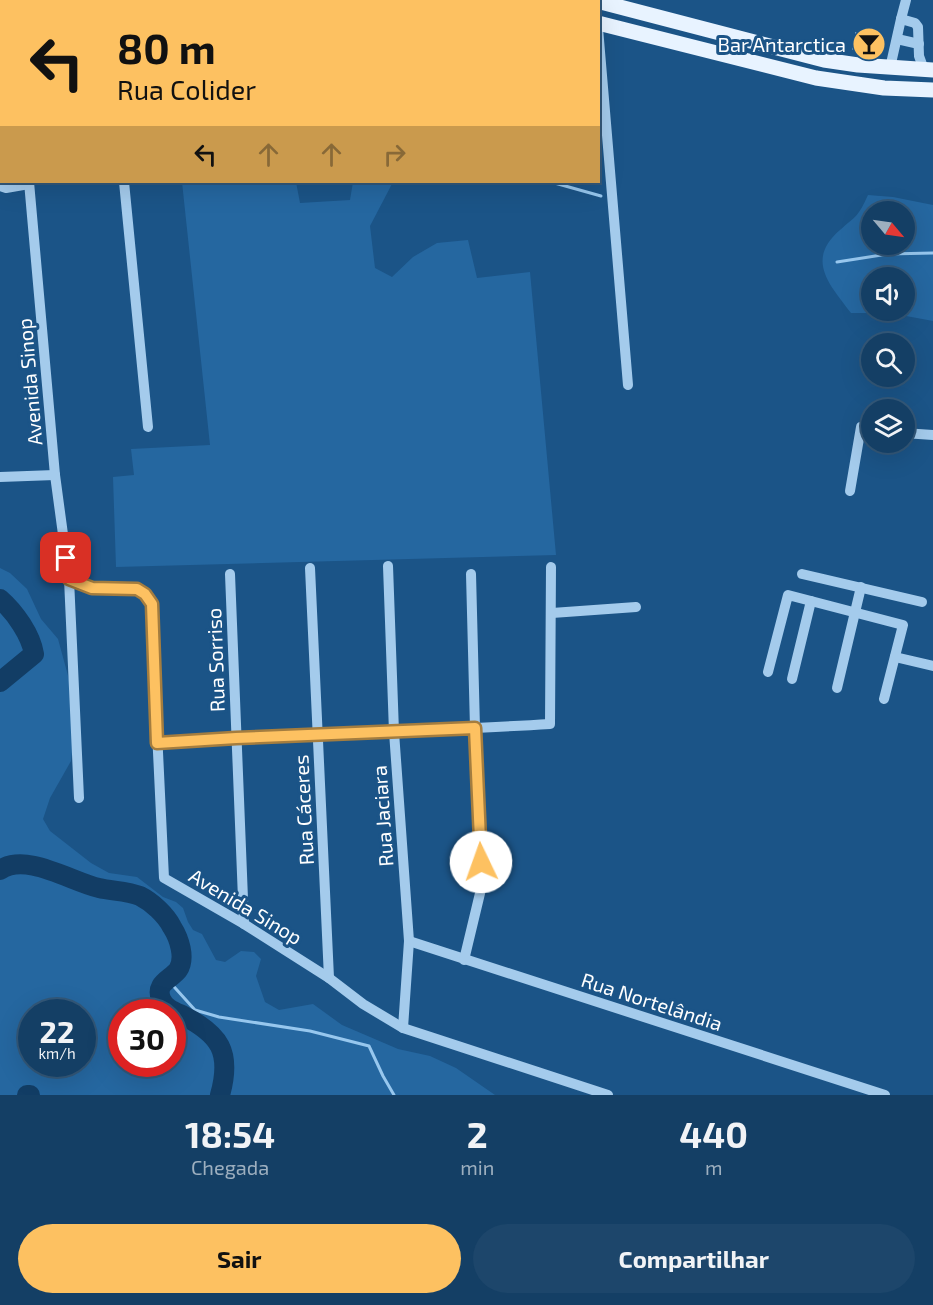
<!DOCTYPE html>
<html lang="pt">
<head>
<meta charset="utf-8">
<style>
  :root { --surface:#143f65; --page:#1d466b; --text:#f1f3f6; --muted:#9dafbf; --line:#335879; --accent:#fdc161 }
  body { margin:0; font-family:"Exo 2",sans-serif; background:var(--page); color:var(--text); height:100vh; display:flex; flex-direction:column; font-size:22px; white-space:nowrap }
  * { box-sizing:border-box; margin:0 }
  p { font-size:20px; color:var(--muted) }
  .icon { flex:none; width:33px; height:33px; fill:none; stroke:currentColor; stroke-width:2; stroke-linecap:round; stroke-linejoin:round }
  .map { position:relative; height:1095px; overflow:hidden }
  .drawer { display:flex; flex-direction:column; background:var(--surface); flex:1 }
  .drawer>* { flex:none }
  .guide { position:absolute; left:0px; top:0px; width:600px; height:183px; box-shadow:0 6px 24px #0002,0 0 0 2px var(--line); background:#fdc161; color:#111; overflow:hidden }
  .needle { width:39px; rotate:119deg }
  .tools { position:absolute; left:861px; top:201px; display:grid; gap:12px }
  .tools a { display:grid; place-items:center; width:54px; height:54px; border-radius:50%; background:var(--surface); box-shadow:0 6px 24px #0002,0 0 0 2px var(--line); font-size:30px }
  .speed { position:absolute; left:18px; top:999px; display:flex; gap:12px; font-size:30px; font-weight:700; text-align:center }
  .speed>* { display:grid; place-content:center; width:78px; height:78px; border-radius:50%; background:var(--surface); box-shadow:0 6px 24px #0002,0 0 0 2px var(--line); line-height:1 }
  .speed small { font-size:15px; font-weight:400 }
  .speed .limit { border:9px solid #d22; background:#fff; color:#111 }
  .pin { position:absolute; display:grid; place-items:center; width:51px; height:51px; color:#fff; margin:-26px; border-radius:12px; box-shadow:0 3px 9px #0006 }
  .me { position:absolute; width:66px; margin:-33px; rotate:357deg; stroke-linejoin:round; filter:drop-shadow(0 0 4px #0008) }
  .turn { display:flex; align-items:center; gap:21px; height:126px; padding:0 18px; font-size:27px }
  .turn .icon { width:78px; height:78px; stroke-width:2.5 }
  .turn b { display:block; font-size:42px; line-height:51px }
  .lanes { display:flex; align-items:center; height:57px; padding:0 18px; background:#0003; justify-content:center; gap:30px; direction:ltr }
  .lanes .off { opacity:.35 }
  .eta { display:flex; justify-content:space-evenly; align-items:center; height:102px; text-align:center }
  .eta b { font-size:36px; font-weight:700; line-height:42px }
  .cta { display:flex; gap:12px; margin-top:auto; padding:12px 18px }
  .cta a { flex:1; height:69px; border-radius:36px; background:var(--accent); color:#111; font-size:24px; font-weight:700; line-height:69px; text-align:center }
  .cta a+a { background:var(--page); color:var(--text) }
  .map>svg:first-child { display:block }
  .green { fill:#2567a0; fill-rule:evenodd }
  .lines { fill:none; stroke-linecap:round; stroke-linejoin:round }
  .stream { stroke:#97c7ee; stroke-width:3 }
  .river { stroke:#123d65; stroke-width:20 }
  .building { fill:#2a6ca5; stroke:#c9e3f9; stroke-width:1.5 }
  .minor { stroke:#a4cbec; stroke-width:10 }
  .major { stroke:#e8f3ff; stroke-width:15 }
  .route-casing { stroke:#a47d3f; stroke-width:15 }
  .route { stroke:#fdc161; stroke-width:10 }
  .labels { text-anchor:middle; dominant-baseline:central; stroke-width:6; stroke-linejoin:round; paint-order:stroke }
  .poi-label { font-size:20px; fill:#fff; stroke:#1b5487; text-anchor:end }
  .street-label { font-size:20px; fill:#fff; stroke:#1b5487 }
</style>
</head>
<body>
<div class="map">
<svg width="933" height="1095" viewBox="0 0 933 1095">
  <rect width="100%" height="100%" fill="#1b5487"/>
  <g class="green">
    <path d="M182,182H296L300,203L350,200L353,182H393L370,226L375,268L392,277L413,257L437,243L468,240L477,278L530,272L556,555L116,567L113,477L134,475L131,449L210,445Z"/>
    <path d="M868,195L893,197L933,205V321L890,313H851C830,285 805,260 840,230C857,215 858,217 868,195ZM872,212H904V244H872ZM872,278H904V310H872Z"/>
    <path d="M0,568L10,573L27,589L41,619L58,639L70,683L73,745L71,761L50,798L43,819L50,831L91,863L109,873L137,877L163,897L176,902L183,908L188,922L193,930L202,934L216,960L225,962L241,951L254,952L261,959L256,976L265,1002L279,1010L313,1004L342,1025L398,1049L430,1056L456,1068L495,1095H0ZM32,1012H82V1064H32ZM122,1012H172V1064H122Z"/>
  </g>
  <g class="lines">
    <g class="stream">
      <path d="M263,0L265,2"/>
      <path d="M0,5L2,3"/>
      <path d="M551,182L601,196"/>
      <path d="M837,262L888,254L933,253"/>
      <path d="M167,979L195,1010L219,1017L310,1031L369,1046L383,1076L394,1095"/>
    </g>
    <g class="river">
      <path d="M0,599C15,612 31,635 34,654L0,682"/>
      <path d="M0,870C26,852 72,882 99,888C112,891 128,891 140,896C152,902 166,915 172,927C179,938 186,958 178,970C170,980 155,983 161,999C165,1008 173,1011 182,1015C220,1034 232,1052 220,1095"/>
      <path d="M27,1095H30"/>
    </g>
  </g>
  <path class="building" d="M856,33L884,38L882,51L876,50L875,53L853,49Z"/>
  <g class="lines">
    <g class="minor">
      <path d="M50,0V2"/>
      <path d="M107,0V2"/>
      <path d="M281,0V2"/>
      <path d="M901,19L906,0"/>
      <path d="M598,28L628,385"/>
      <path d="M897,39L919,44"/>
      <path d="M890,68L901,19L915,23L918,27L919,56L924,70"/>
      <path d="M29,182L55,475L69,579L79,798"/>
      <path d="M124,182L148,427"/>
      <path d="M0,186L6,188L29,184"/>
      <path d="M904,433L933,435"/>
      <path d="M0,477L55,475"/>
      <path d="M850,491L861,427L872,428"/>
      <path d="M388,566L394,732L409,941L403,1028"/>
      <path d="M310,568L329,978"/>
      <path d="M230,574L244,924"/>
      <path d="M802,574L922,602"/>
      <path d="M69,579L92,588L137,589L145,594L151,605L164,878L244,924L329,978L363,1004L403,1028L608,1095"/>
      <path d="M552,613L636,607"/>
      <path d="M895,657L933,666"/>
      <path d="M768,672L788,595L903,625L884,699"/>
      <path d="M792,679L811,601"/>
      <path d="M837,688L861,587"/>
      <path d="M157,743C288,734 419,732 550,724L551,567"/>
      <path d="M409,941L885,1095"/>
      <path d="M464,960L482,885L475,728L471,574"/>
    </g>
    <g class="major">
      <path d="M515,0L520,2"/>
      <path d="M593,0L824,60L858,65L933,70"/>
      <path d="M598,23L816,78L884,88L933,90"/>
    </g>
  </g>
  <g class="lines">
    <defs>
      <path id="route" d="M66,558L69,579L92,588L137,589L145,594L152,604L157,743L236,738L475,728L481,862"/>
    </defs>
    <use href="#route" class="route-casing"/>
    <use href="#route" class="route"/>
  </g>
  <defs>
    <symbol id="bar-disc" viewBox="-11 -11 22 22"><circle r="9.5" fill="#fdc161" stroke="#1b5487"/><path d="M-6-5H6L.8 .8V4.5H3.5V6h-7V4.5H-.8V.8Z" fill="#111"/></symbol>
  </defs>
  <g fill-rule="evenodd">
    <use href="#bar-disc" x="850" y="25" width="38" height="38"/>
  </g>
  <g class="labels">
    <g class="poi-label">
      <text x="846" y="44">Bar Antarctica</text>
    </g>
    <g class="street-label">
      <text transform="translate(29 382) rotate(-95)">Avenida Sinop</text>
      <text transform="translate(215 660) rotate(-92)">Rua Sorriso</text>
      <text transform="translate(303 810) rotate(-93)">Rua Cáceres</text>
      <text transform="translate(382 816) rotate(-94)">Rua Jaciara</text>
      <text transform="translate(246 906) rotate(31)">Avenida Sinop</text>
      <text transform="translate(652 1001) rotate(18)">Rua Nortelândia</text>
    </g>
  </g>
</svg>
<div class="tools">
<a><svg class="needle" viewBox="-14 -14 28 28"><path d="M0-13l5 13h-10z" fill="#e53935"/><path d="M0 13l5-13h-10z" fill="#9dafbf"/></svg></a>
<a><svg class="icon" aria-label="sound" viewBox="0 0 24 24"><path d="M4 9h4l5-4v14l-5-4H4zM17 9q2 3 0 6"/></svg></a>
<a><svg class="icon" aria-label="search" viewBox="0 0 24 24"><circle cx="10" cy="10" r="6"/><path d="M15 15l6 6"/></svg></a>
<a><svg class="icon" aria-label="layers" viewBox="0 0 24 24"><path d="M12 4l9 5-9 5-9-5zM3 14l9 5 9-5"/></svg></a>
</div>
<div class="speed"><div>22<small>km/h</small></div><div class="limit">30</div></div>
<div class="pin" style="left:66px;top:558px;background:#d93025"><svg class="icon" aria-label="arrive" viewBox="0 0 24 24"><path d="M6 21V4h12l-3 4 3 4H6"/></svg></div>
<svg class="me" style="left:481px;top:862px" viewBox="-20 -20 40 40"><circle r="19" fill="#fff"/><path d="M0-13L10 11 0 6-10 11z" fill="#fdc161"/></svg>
<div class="guide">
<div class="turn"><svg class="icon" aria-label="left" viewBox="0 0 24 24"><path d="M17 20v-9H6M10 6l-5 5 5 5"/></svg><div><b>80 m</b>Rua Colider</div></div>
<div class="lanes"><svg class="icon" aria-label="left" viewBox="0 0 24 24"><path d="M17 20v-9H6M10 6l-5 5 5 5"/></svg><svg class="icon off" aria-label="ahead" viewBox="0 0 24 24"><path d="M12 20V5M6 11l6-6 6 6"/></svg><svg class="icon off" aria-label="ahead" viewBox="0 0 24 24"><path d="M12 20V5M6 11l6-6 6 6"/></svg><svg class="icon off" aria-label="right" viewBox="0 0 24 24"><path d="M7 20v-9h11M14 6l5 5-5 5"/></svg></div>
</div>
</div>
<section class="drawer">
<div class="eta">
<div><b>18:54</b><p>Chegada</p></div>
<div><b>2</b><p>min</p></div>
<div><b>440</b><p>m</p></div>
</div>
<div class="cta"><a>Sair</a><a>Compartilhar</a></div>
</section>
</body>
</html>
